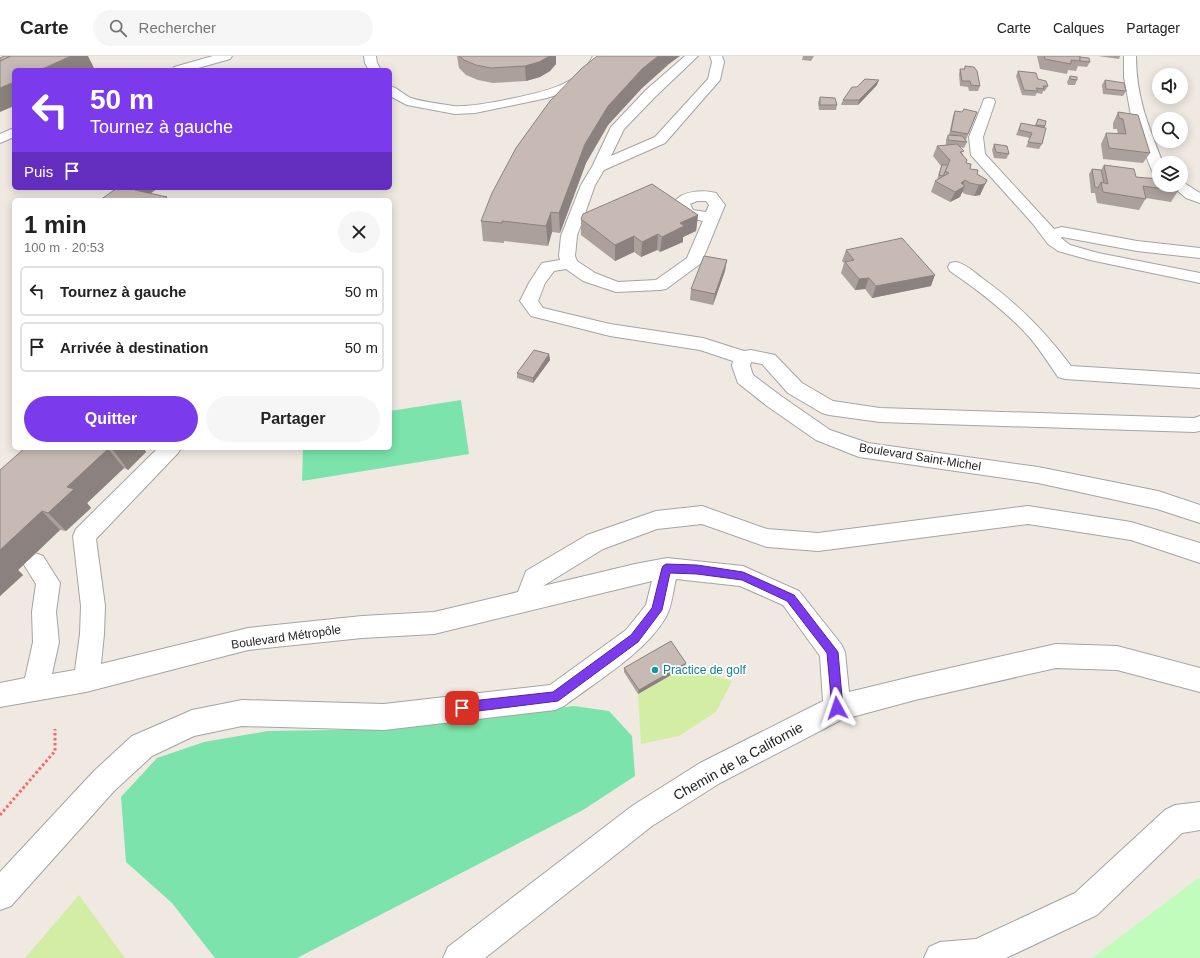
<!DOCTYPE html>
<html lang="fr">
<head>
<meta charset="utf-8">
<style>
  :root { --surface:#fff; --page:#f6f6f6; --text:#222; --muted:#767676; --line:#e0e0e0; --accent:#7c3aed }
  body { margin:0; font-family:Arial,sans-serif; background:var(--page); color:var(--text); height:100vh; display:flex; flex-direction:column; font-size:15px; white-space:nowrap }
  * { box-sizing:border-box; margin:0 }
  p { font-size:13px; color:var(--muted) }
  .icon { flex:none; width:22px; height:22px; fill:none; stroke:currentColor; stroke-width:2; stroke-linecap:round; stroke-linejoin:round }
  .map { position:relative; flex:1; overflow:hidden }
  .panel { position:absolute; left:12px; top:142px; width:380px; height:252px; display:flex; flex-direction:column; background:var(--surface); border-radius:6px; box-shadow:0 2px 10px #0003 }
  .panel>* { flex:none }
  .top-card { position:absolute; left:12px; top:12px; width:380px; height:122px; border-radius:6px; box-shadow:0 2px 10px #0003; background:#7c3aed; color:#fff; overflow:hidden }
  .controls { position:absolute; left:1152px; top:12px; display:grid; gap:8px }
  .controls a { display:grid; place-items:center; width:36px; height:36px; border-radius:50%; background:var(--surface); box-shadow:0 2px 10px #0003; font-size:20px }
  .pin { position:absolute; display:grid; place-items:center; width:34px; height:34px; color:#fff; margin:-17px; border-radius:8px; box-shadow:0 2px 6px #0006 }
  .me { position:absolute; width:44px; margin:-22px; rotate:355deg; stroke-linejoin:round; filter:drop-shadow(0 0 3px #0008) }
  .turn { display:flex; align-items:center; gap:14px; height:84px; padding:0 12px; font-size:18px }
  .turn .icon { width:52px; height:52px; stroke-width:2.5 }
  .turn b { display:block; font-size:28px; line-height:34px }
  .then { display:flex; align-items:center; height:38px; padding:0 12px; background:#0003; gap:8px; font-size:15px }
  .round { display:grid; place-items:center; flex:none; width:42px; height:42px; border-radius:21px; background:var(--page) }
  .headline { display:flex; align-items:center; justify-content:space-between; height:68px; padding:0 12px }
  h1 { font-size:24px; font-weight:600; line-height:30px }
  .cta { display:flex; gap:8px; margin-top:auto; padding:8px 12px }
  .cta a { flex:1; height:46px; border-radius:24px; background:var(--accent); color:#fff; font-size:16px; font-weight:600; line-height:46px; text-align:center }
  .cta a+a { background:var(--page); color:var(--text) }
  ul { padding:0; list-style:none }
  li { display:flex; align-items:center; gap:12px; height:50px; margin:0 8px 6px; padding:0 4px; border:2px solid var(--line); border-radius:6px }
  li div { flex:1 }
  li b { display:block; font-size:15px }
  li em { font-style:normal }
  header { display:flex; align-items:center; gap:24px; box-sizing:border-box; height:56px; padding:0 20px; background:var(--surface); border-bottom:1px solid var(--line) }
  header strong { font-size:19px }
  nav { display:flex; gap:22px; margin-inline-start:auto; font-size:14px }
  .search { width:280px; height:36px; background:var(--page); display:flex; align-items:center; gap:10px; box-sizing:border-box; padding:0 14px; border-radius:22px; color:var(--muted); font-size:15px }
  .map>svg:first-child { display:block }
  .grass { fill:#d3eda5 }
  .park { fill:#c1fcbc }
  .pitch { fill:#7be3ab }
  .lines { fill:none; stroke-linecap:round; stroke-linejoin:round }
  .minor-casing { stroke:#a4a4a4; stroke-width:2 }
  .path { stroke:#ff636c; stroke-width:3; stroke-dasharray:2.5 2.5; stroke-linecap:butt }
  .minor { fill:#fff; fill-rule:evenodd }
  .wall { fill:#aba09c }
  .shaded-wall { fill:#8b827f }
  .building { fill:#c7bab5; stroke:#8b827f }
  .route { fill:#7c3aed; stroke:#51269a }
  .culture-dot { fill:#0f9aa8; stroke:#fff; stroke-width:1.5 }
  .labels { text-anchor:middle; dominant-baseline:central; stroke-width:3.5; stroke-linejoin:round; paint-order:stroke }
  .street-label { font-size:12px; fill:#1d1d1d; stroke:#fff }
  .culture-label { font-size:12px; fill:#0d838f; stroke:#fff; text-anchor:start }
  .near-street-label { font-size:14px; fill:#1d1d1d; stroke:#fff }
</style>
</head>
<body>
<header>
<strong>Carte</strong>
<div class="search"><svg class="icon" aria-label="search" viewBox="0 0 24 24"><circle cx="10" cy="10" r="6"/><path d="M15 15l6 6"/></svg>Rechercher</div>
<nav><a>Carte</a><a>Calques</a><a>Partager</a></nav>
</header>
<div class="map">
<svg width="1200" height="902" viewBox="0 0 1200 902">
  <rect width="100%" height="100%" fill="#efe9e2"/>
  <g class="grass">
    <path d="M685,611L732,625L716,656L679,680L641,688L638,638Z"/>
    <path d="M79,839L125,902H25Z"/>
  </g>
  <path class="park" d="M1200,822V902H1092L1197,823Z"/>
  <g class="pitch">
    <path d="M461,344L469,398L302,425L303,392H390V355Z"/>
    <path d="M574,650L609,655L632,680L635,720L583,754L297,902H215L172,847L126,806L121,741L157,702L204,686L268,675L400,673Z"/>
  </g>
  <g class="lines">
    <defs>
      <g id="minor">
        <path d="M213,0H232L230,3L191,14H172L174,11Z"/>
        <path d="M364,0H376L377,7L381,14H369L365,7Z"/>
        <path d="M593,0H605L598,14L574,33L547,42L475,57L455,58L407,49L390,40V30C398,32 404,39 411,42C423,46 442,48 454,50C473,52 547,37 565,27C576,22 588,11 593,0Z"/>
        <path d="M685,0H698L656,40L624,73L611,100L655,81L708,23L712,6L710,0H722L724,6L720,24L665,87L604,114L595,129L577,180L575,200L577,205L595,217L618,226L656,224L687,202L703,165L681,160L674,146C683,134 704,134 716,137L725,149L702,205L700,208L666,233L660,234L616,236L583,225L566,213L554,215L545,227L538,245L543,252L610,268L703,282L744,295L751,294L775,299L802,327L833,345L880,352L1194,362L1200,360V375L1194,376L880,366L829,359L822,357L788,337L762,308L751,306L750,310L753,319L781,340L830,374L868,387L1038,411L1158,435L1200,449V467L1157,453L1038,427L859,401L816,384L767,350L738,327L732,310L733,305L700,294L610,280L531,260L520,245L529,227L542,207L560,204L559,200L561,180L581,129L592,111L611,71L646,34ZM697,145H706L709,149L706,156L693,154L690,148Z"/>
        <path d="M1124,0H1136C1136,40 1148,70 1163,107H1159V119L1154,118L1152,115L1132,65L1124,21Z"/>
        <path d="M989,42L994,43L995,46L983,81L985,98L1054,173L1062,171L1137,185L1200,192V202L1137,195L1062,181L1061,182L1070,189L1098,197L1200,217V227L1090,204L1058,195L1048,188L1033,168L971,99L969,81L983,46L984,43Z"/>
        <path d="M14,72V81L0,87V78Z"/>
        <path d="M1181,125L1200,137V147L1186,142L1171,129H1181Z"/>
        <path d="M956,206C966,208 974,216 982,222C1017,247 1045,275 1071,310L1200,318V332L1065,323L1058,321C1049,308 1041,295 1031,283C1007,256 979,235 950,215L948,211L950,207Z"/>
        <path d="M158,392H181L178,397L96,483L105,550L104,578L101,608L248,572L362,560L434,556L518,536L526,515L587,479L656,455L702,450L767,473L818,477L1028,450L1131,466L1200,487V507L1131,484L1028,468L818,495L767,491L702,468L657,473L603,493L543,530L635,508L667,502L743,510L799,535L841,588L845,596L849,636L915,620L1056,588L1117,590L1200,612V636L1117,614L1056,612L915,644L841,664L720,727L652,770L485,902H443L448,891L632,750L700,707L823,645L820,600L783,549L740,530L676,523C673,535 672,550 666,561C645,597 597,625 564,650L555,654L384,674L242,670L194,680L152,700L114,735L11,850L0,854V816L94,715L132,680L183,658L192,654L242,644L384,648L550,629L626,574L646,549L652,525L434,578L362,582L248,594L86,636L0,651V627L25,622L33,586L32,556L36,528L23,507L27,500L35,497L43,500L60,527L56,556L59,586L52,618L75,614L80,578L81,550L73,480L76,473Z"/>
        <path d="M1200,746V774L1182,777L1097,859L1006,902H924L929,891L940,886L976,883L1075,837L1165,754L1175,749Z"/>
      </g>
    </defs>
    <use href="#minor" class="minor-casing"/>
    <path class="path" d="M0,759L55,695V673"/>
    <use href="#minor" class="minor"/>
  </g>
  <g class="wall">
    <path d="M457,0H556V8L550,15L540,21L526,25L493,27L478,24L466,19L459,12Z"/>
    <path d="M803,0H814L811,5L802,4Z"/>
    <path d="M1037,0H1080V1L1090,6L1087,11L1078,10L1076,15L1068,14L1067,18L1040,13Z"/>
    <path d="M1098,0H1120L1119,3Z"/>
    <path d="M669,8L642,32L608,69L586,107L560,177L552,176L548,190L504,185V187L483,185L481,165Z"/>
    <path d="M965,10L980,30L978,35H969L968,31L960,30L959,18L960,13H964Z"/>
    <path d="M1018,15L1038,23L1048,30L1045,35H1043L1042,38L1037,37L1035,40L1022,39L1016,20Z"/>
    <path d="M1070,20L1077,24L1075,29H1068L1067,26Z"/>
    <path d="M1105,24L1126,35L1123,40L1103,38L1102,29Z"/>
    <path d="M877,29L858,49H841L843,44L857,31Z"/>
    <path d="M820,41L837,49L836,54H819L818,47Z"/>
    <path d="M955,55L962,56H977L966,84L964,83L967,86L964,92L960,91L966,107L970,113L977,118L987,124L980,139L974,140L965,138L962,136L960,141L950,146L931,136L935,125L937,124L941,110L933,100L937,90L946,89V84L948,79H949L953,60Z"/>
    <path d="M1118,56L1150,97L1143,107L1103,103L1101,88L1106,77L1118,78L1117,73H1113V67Z"/>
    <path d="M1038,63L1045,70L1042,88L1039,93L1026,91L1030,82L1016,79L1021,67L1035,70Z"/>
    <path d="M994,88L1009,98L1006,103L994,102L992,94Z"/>
    <path d="M1104,109L1136,121L1178,135L1171,146L1146,142L1139,154L1097,147L1095,137H1091L1089,118L1092,113L1101,114Z"/>
    <path d="M698,159L696,175L683,181V186L660,196L657,194L641,201L634,196L615,205L581,179V163Z"/>
    <path d="M846,194L931,230L872,242L865,233L855,234L841,217L844,207L842,205Z"/>
    <path d="M725,215L713,249L690,244L691,233Z"/>
    <path d="M549,298L550,304L533,327L517,322V317Z"/>
    <path d="M25,392H144V393L146,396L128,414L124,412L87,447L91,452L66,475L60,474L18,514L23,519L0,540Z"/>
    <path d="M685,611L638,638L624,616V612Z"/>
  </g>
  <g class="shaded-wall">
    <path d="M71,0H88L94,12L89,14H40Z"/>
    <path d="M550,0H556V8L550,15L540,21L526,25L525,10Z"/>
    <path d="M658,0H680L669,8L642,32L608,69L586,107L560,177L559,157L585,88L608,50L642,13Z"/>
    <path d="M879,24L877,29L858,49L859,44Z"/>
    <path d="M14,26V50L0,56V32Z"/>
    <path d="M965,124L962,132L965,130L960,141L950,146L955,136L961,127Z"/>
    <path d="M987,124L980,139L974,140L979,129Z"/>
    <path d="M138,132H158L142,144L135,134Z"/>
    <path d="M167,141L168,144H163Z"/>
    <path d="M551,156L552,176L548,190L546,170Z"/>
    <path d="M698,159L696,175L683,181V186L660,196L662,181L680,167Z"/>
    <path d="M658,178L657,194L641,201L642,186Z"/>
    <path d="M634,180V196L615,205V189Z"/>
    <path d="M727,204L725,215L713,249L715,238Z"/>
    <path d="M935,219L931,230L872,242L876,230Z"/>
    <path d="M869,222L865,233L855,234L859,223Z"/>
    <path d="M549,298L550,304L533,327V322Z"/>
    <path d="M116,392H144V393L146,396L128,414L113,394Z"/>
    <path d="M108,393L124,412L87,447L91,452L66,475L48,457L67,431Z"/>
    <path d="M42,455L60,474L18,514L23,519L0,540V494Z"/>
    <path d="M686,607L685,611L638,638L639,634Z"/>
  </g>
  <g class="building">
    <path d="M4,0H11L0,5V2Z"/>
    <path d="M11,0H71L40,14H14V26L0,32V5Z"/>
    <path d="M459,0H550L539,6L525,10L491,12L476,9L464,4Z"/>
    <path d="M597,0H658L642,13L608,50L585,88L559,157L551,156L546,170L502,165V167L481,165L492,137L516,92L550,45L581,13Z"/>
    <path d="M1044,0H1080V5L1071,4V8L1045,3Z"/>
    <path d="M1080,1L1089,2L1090,6L1080,5Z"/>
    <path d="M965,10L974,11L977,15L980,30L971,29L970,25H962L960,13H965Z"/>
    <path d="M1018,15L1036,17L1038,23L1046,25L1048,30H1043L1044,33L1036,32L1038,35L1024,34Z"/>
    <path d="M1070,20L1077,21V24L1070,23Z"/>
    <path d="M865,23L879,24L859,44H843L852,31H857Z"/>
    <path d="M1105,24L1124,27L1126,35L1106,33Z"/>
    <path d="M820,41L835,42L837,49H820Z"/>
    <path d="M964,53L977,56L968,78L951,75L955,55L962,56Z"/>
    <path d="M1118,56L1138,59L1150,97L1109,92L1106,77L1126,78L1123,63L1119,62Z"/>
    <path d="M1038,63L1046,65L1045,70L1036,69Z"/>
    <path d="M1021,67L1046,72L1042,88L1028,86L1032,77L1019,74Z"/>
    <path d="M948,79L962,80L967,86L948,84Z"/>
    <path d="M957,88L964,95L960,96L967,104L966,107L971,108L970,113L978,114L977,118L987,124L985,128L979,129L970,127L965,124L961,127L965,130L955,136L935,125L949,117L945,115L950,104L937,90Z"/>
    <path d="M994,88L1007,90L1009,98L996,96Z"/>
    <path d="M942,109H948L943,120L939,119Z"/>
    <path d="M1104,109L1134,113L1136,121L1159,123V129H1176L1178,135L1143,130L1146,143L1103,136L1101,126L1108,128Z"/>
    <path d="M1092,113L1101,114L1104,127L1101,126L1098,132L1095,131Z"/>
    <path d="M652,128L698,159L680,167L684,170L662,181L658,178L642,186L634,180L615,189L581,163L583,158Z"/>
    <path d="M117,132H138L135,134L167,141L163,144H100Z"/>
    <path d="M902,182L935,219L876,230L869,222L859,223L845,206L854,204L846,194Z"/>
    <path d="M704,200L727,204L715,238L691,233Z"/>
    <path d="M534,294L549,298L533,322L517,317Z"/>
    <path d="M25,392H116L113,394L108,393L67,431L74,433L48,457L42,455L0,494V414Z"/>
    <path d="M671,585L686,607L639,634L624,612Z"/>
  </g>
  <path class="route" d="M666,508L697,509L743,516L794,539L838,596L843,652L841,656L837,658L834,656L832,652L827,597L787,545L742,524L697,518L670,517L662,554L638,586L558,645L462,657L458,655L456,652L458,648L462,646L553,636L631,579L652,552L662,512L663,510Z"/>
  <circle class="culture-dot" cx="655" cy="614" r="4"/>
  <g class="labels">
    <g class="street-label">
      <text transform="translate(920 401) rotate(9)">Boulevard Saint-Michel</text>
      <text transform="translate(286 581) rotate(-8)">Boulevard Métropôle</text>
    </g>
    <g class="culture-label">
      <text x="663" y="614">Practice de golf</text>
    </g>
    <g class="near-street-label">
      <text transform="translate(738 705) rotate(-29)">Chemin de la Californie</text>
    </g>
  </g>
</svg>
<div class="controls">
<a><svg class="icon" aria-label="sound" viewBox="0 0 24 24"><path d="M4 9h4l5-4v14l-5-4H4zM17 9q2 3 0 6"/></svg></a>
<a><svg class="icon" aria-label="search" viewBox="0 0 24 24"><circle cx="10" cy="10" r="6"/><path d="M15 15l6 6"/></svg></a>
<a><svg class="icon" aria-label="layers" viewBox="0 0 24 24"><path d="M12 4l9 5-9 5-9-5zM3 14l9 5 9-5"/></svg></a>
</div>
<div class="pin" style="left:462px;top:652px;background:#d93025"><svg class="icon" aria-label="arrive" viewBox="0 0 24 24"><path d="M6 21V4h12l-3 4 3 4H6"/></svg></div>
<svg class="me" style="left:837px;top:652px" viewBox="-20 -20 40 40"><path d="M0-17L14 15 0 8-14 15z" fill="#7c3aed" stroke="#fff" stroke-width="4"/></svg>
<div class="top-card">
<div class="turn"><svg class="icon" aria-label="left" viewBox="0 0 24 24"><path d="M17 20v-9H6M10 6l-5 5 5 5"/></svg><div><b>50 m</b>Tournez à gauche</div></div>
<div class="then">Puis<svg class="icon" aria-label="arrive" viewBox="0 0 24 24"><path d="M6 21V4h12l-3 4 3 4H6"/></svg></div>
</div>
<section class="panel">
<div class="headline"><div><h1>1 min</h1><p>100 m · 20:53</p></div><a class="round"><svg class="icon" aria-label="close" viewBox="0 0 24 24"><path d="M6 6l12 12M18 6L6 18"/></svg></a></div>
<ul>
<li><svg class="icon" aria-label="left" viewBox="0 0 24 24"><path d="M17 20v-9H6M10 6l-5 5 5 5"/></svg><div><b>Tournez à gauche</b></div><em>50 m</em></li>
<li><svg class="icon" aria-label="arrive" viewBox="0 0 24 24"><path d="M6 21V4h12l-3 4 3 4H6"/></svg><div><b>Arrivée à destination</b></div><em>50 m</em></li>
</ul>
<div class="cta"><a>Quitter</a><a>Partager</a></div>
</section>
</div>
</body>
</html>
